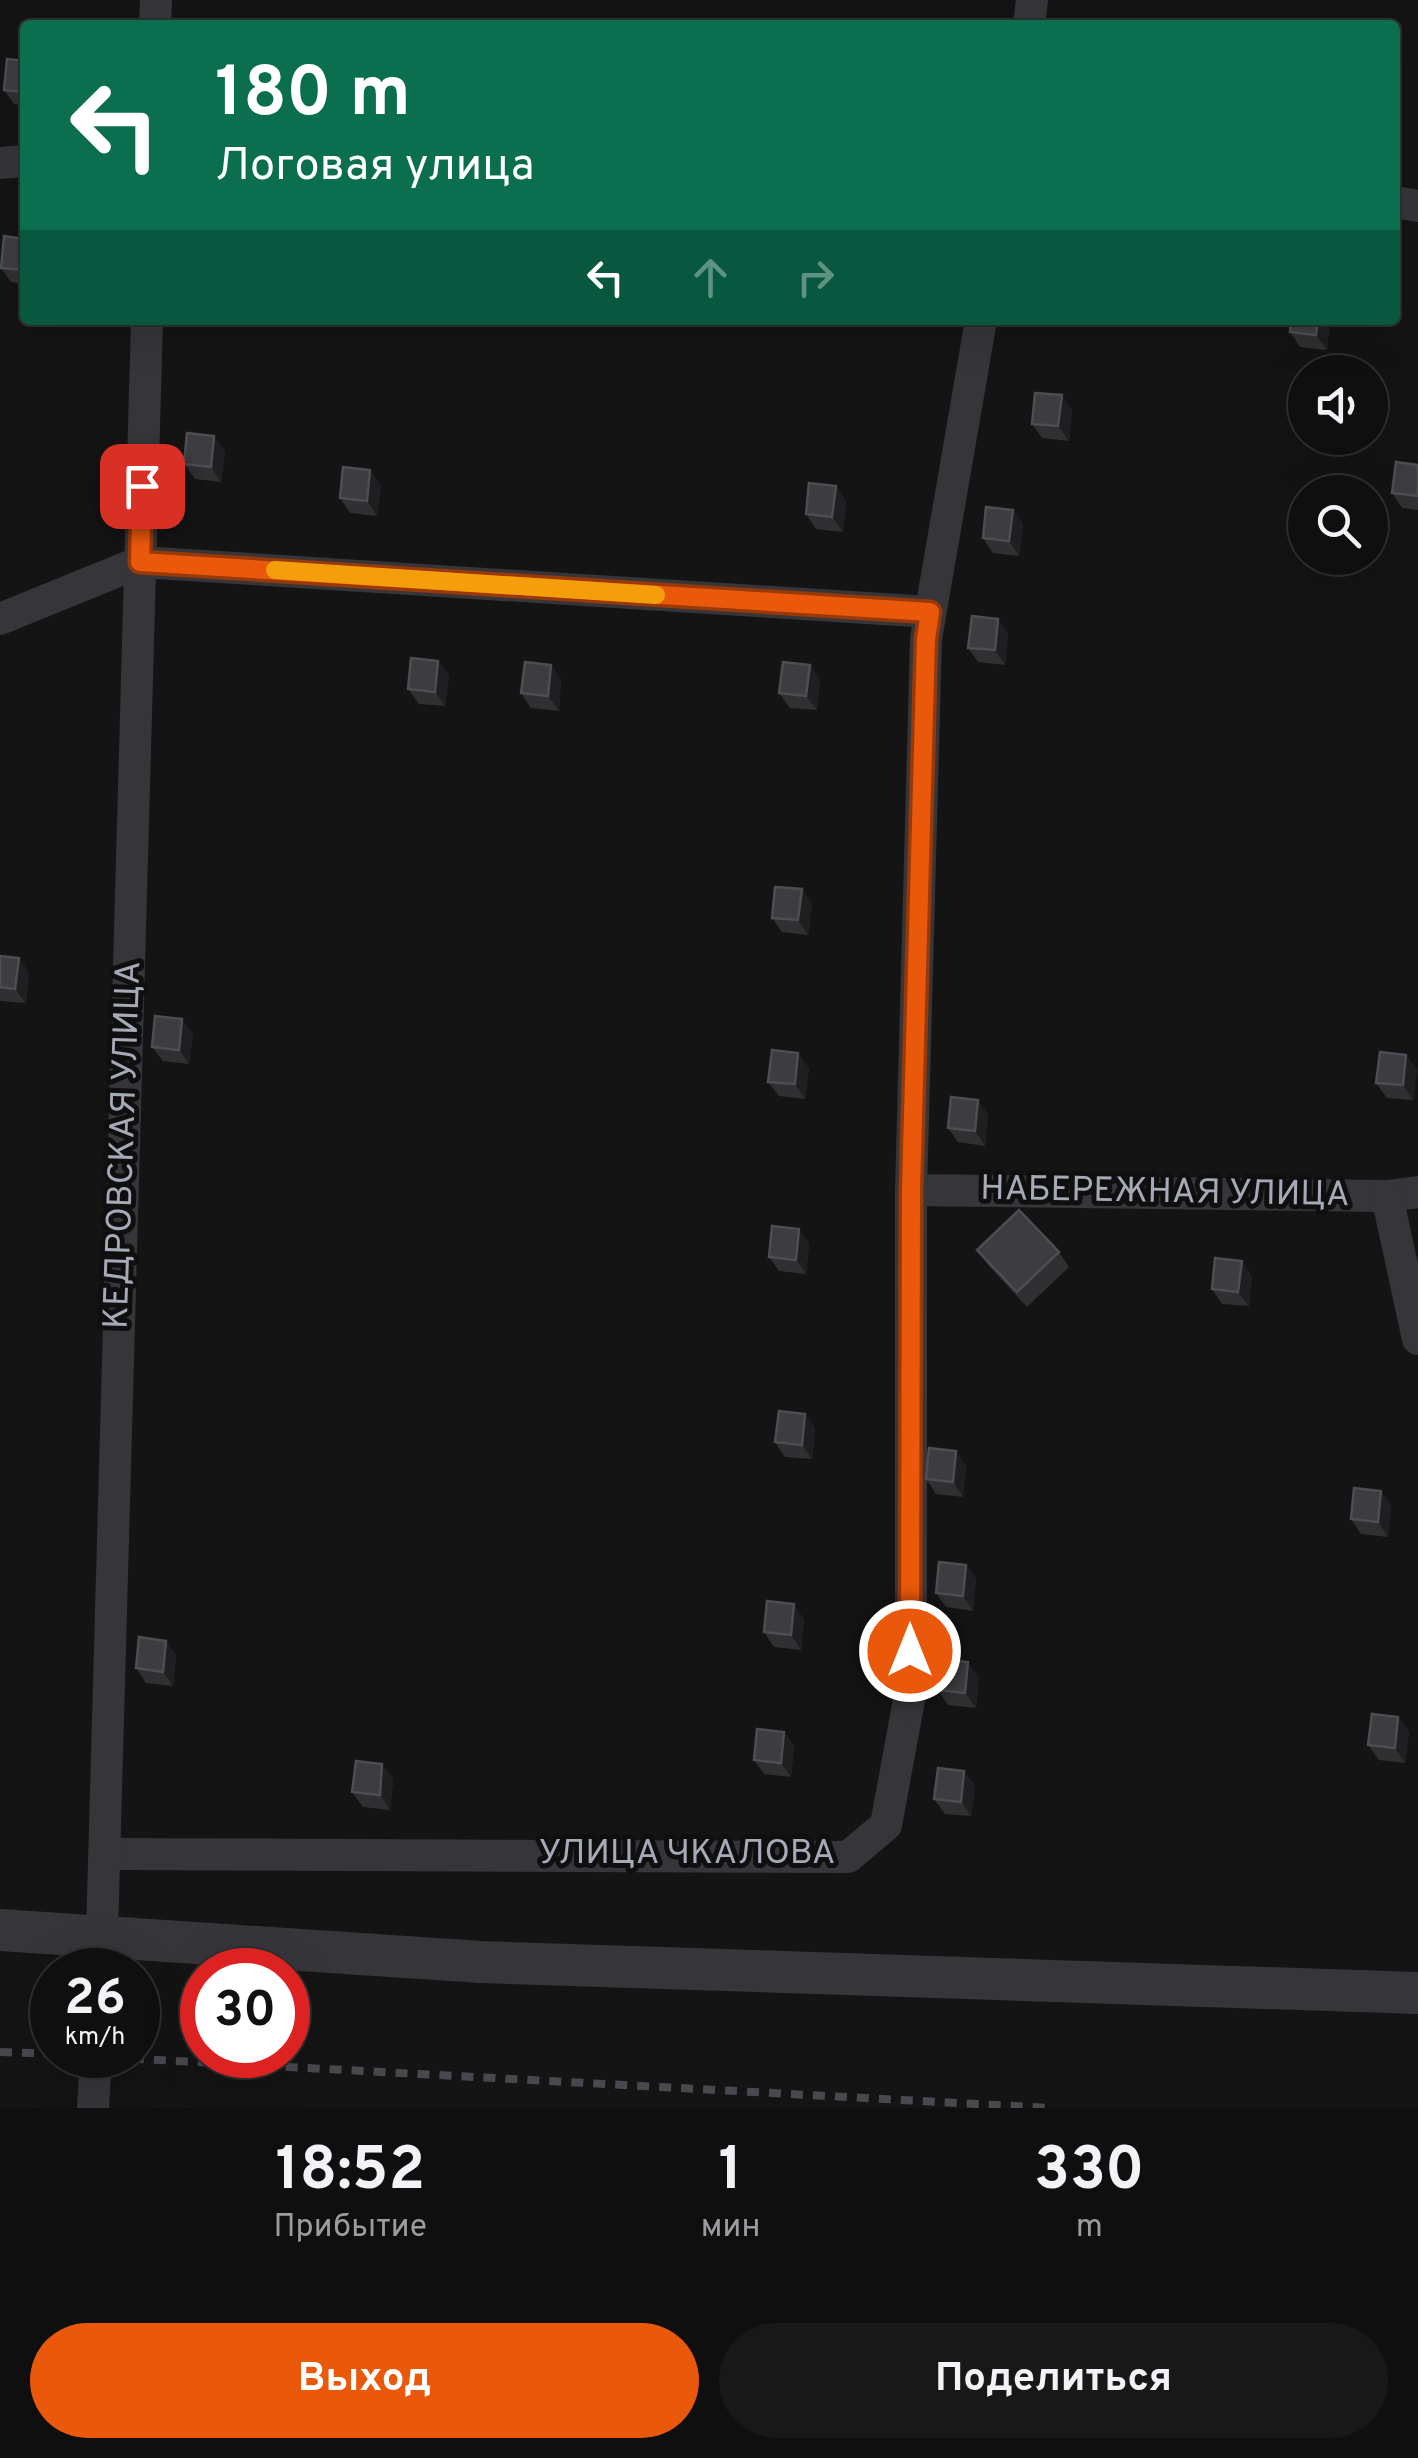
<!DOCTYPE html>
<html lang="ru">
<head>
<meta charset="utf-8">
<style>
  :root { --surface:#0f0f10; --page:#181819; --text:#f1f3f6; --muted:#9b9c9f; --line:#2f2f30; --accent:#ea580c }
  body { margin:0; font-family:Overpass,sans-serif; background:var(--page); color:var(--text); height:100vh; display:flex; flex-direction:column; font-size:38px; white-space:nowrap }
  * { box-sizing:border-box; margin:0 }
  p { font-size:32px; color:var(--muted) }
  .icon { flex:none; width:55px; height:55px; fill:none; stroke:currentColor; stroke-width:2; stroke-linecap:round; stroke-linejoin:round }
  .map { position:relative; height:2108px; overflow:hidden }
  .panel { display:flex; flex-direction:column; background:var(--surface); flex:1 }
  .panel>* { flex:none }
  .guide { position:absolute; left:20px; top:20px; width:1380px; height:305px; border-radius:10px; box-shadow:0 10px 40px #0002,0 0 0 2px var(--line); background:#0b6e4f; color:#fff; overflow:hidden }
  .controls { position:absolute; left:1288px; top:355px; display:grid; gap:20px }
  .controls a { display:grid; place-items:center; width:100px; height:100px; border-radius:50%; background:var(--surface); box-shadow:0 10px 40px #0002,0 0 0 2px var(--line); font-size:50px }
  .speed { position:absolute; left:30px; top:1948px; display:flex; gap:20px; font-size:50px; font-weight:700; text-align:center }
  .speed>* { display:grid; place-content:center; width:130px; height:130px; border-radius:50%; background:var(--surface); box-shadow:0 10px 40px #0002,0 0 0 2px var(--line); line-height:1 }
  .speed small { font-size:25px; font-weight:400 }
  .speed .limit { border:15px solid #d22; background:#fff; color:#111 }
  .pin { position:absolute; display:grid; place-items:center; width:85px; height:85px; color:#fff; margin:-42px; border-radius:20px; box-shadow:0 5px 15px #0006 }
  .me { position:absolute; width:110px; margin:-55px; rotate:0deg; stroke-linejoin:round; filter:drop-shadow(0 0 8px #0008) }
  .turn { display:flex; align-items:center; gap:35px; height:210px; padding:0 30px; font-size:45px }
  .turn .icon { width:130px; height:130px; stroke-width:2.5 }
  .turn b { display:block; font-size:70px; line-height:85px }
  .lanes { display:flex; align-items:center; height:95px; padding:0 30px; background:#0003; justify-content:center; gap:50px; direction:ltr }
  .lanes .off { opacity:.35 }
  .eta { display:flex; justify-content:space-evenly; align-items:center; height:170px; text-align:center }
  .eta b { font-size:60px; font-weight:700; line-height:70px }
  .cta { display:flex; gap:20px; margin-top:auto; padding:20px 30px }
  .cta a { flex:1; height:115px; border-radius:60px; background:var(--accent); color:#fff; font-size:40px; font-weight:700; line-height:115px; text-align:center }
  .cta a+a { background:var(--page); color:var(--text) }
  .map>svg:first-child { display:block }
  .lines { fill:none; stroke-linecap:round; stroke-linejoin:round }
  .minor { stroke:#35353a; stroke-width:32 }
  .tertiary { stroke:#35353a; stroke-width:42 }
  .rail { stroke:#48494f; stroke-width:8; stroke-dasharray:12 10; stroke-linecap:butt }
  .wall { fill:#303033 }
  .shaded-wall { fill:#1f1f21 }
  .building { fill:#3d3d41; stroke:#4d4e53; stroke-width:2.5 }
  .route-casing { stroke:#983908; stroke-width:25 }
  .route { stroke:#ea580c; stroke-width:18 }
  .slow { stroke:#f59e0b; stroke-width:18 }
  .labels { text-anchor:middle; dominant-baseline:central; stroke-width:10; stroke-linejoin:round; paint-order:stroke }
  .street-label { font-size:35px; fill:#a6aab6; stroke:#0f0f10 }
</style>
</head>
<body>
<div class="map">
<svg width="1418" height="2108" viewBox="0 0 1418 2108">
  <rect width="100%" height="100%" fill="#141415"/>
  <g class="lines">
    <g class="minor">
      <path d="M155,25L156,0"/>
      <path d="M1029,25L1032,0"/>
      <path d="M0,163L25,161"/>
      <path d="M1395,202L1418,206"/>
      <path d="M0,619L140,562L930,612"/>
      <path d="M911,1190L1387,1196L1418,1192"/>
      <path d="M1387,1196L1418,1339"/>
      <path d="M105,1854L848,1857L886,1825L911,1689V1190L926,639L981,320"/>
      <path d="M101,1970L147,320"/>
      <path d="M93,2108L96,2055"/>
    </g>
    <path class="tertiary" d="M0,1930L481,1962L1418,1993"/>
    <g class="rail">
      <path d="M0,2052L52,2054"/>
      <path d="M66,2055L1051,2108"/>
    </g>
  </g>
  <g class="wall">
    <path d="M25,61V106L14,104L4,90Z"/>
    <path d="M25,239V284L11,282L1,268Z"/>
    <path d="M1291,320H1330L1327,350L1300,347L1290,332Z"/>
    <path d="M1072,410L1069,441L1042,438L1032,424Z"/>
    <path d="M225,451L221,482L195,479L184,464Z"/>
    <path d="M1418,465V510L1402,508L1392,493Z"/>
    <path d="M381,485L377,516L350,513L340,498Z"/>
    <path d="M836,486L846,501L843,532L816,529L806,514Z"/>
    <path d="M1013,510L1023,524L1019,556L993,553L983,538Z"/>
    <path d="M998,619L1008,634L1005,665L978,662L968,648Z"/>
    <path d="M438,661L449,675L445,706L419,704L408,689Z"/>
    <path d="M551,665L561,680L559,711L531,708L521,693Z"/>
    <path d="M810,665L820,680L817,710L790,708L779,693Z"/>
    <path d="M802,889L812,904L808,935L782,932L772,918Z"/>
    <path d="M0,956L19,958L29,973L26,1003L0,1001Z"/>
    <path d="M193,1033L189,1064L163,1061L152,1047Z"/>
    <path d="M1406,1055L1417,1069L1413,1100L1387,1098L1376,1083Z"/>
    <path d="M809,1068L805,1099L779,1096L768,1082Z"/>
    <path d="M988,1114L985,1146L958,1142L948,1128Z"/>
    <path d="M809,1243L806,1274L779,1271L769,1257Z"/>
    <path d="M977,1250L1059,1252L1069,1267L1027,1307L988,1265Z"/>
    <path d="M1252,1276L1249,1306L1222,1304L1212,1289Z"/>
    <path d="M805,1414L815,1428L812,1459L785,1457L775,1442Z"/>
    <path d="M966,1466L963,1497L936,1494L926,1479Z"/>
    <path d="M1381,1491L1391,1506L1388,1537L1361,1534L1351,1519Z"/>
    <path d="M966,1565L976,1579L973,1611L946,1607L936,1593Z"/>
    <path d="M804,1619L801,1650L774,1647L764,1632Z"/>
    <path d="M166,1641L176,1655L173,1686L146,1683L136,1668Z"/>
    <path d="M979,1677L976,1708L948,1705L938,1690Z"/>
    <path d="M1398,1717L1409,1732L1405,1763L1379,1760L1368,1745Z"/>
    <path d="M784,1732L794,1746L791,1777L764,1774L754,1760Z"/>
    <path d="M382,1764L393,1779L390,1810L363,1807L352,1792Z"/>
    <path d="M975,1785L971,1816L945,1814L934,1799Z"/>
  </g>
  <g class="shaded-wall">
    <path d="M1318,320H1330L1327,350L1316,335Z"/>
    <path d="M1062,395L1072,410L1069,441L1058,426Z"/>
    <path d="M214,436L225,451L221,482L211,467Z"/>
    <path d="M370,470L381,485L377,516L367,501Z"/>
    <path d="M836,486L846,501L843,532L832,517Z"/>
    <path d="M1013,510L1023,524L1019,556L1009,541Z"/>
    <path d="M998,619L1008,634L1005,665L995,650Z"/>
    <path d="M438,661L449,675L445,706L435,692Z"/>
    <path d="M551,665L561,680L559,711L548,696Z"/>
    <path d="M810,665L820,680L817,710L806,696Z"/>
    <path d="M802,889L812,904L808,935L798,920Z"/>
    <path d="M19,958L29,973L26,1003L15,989Z"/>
    <path d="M182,1019L193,1033L189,1064L179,1050Z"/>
    <path d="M798,1053L809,1068L805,1099L795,1084Z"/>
    <path d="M1406,1055L1417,1069L1413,1100L1403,1085Z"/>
    <path d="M978,1100L988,1114L985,1146L975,1131Z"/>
    <path d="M799,1229L809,1243L806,1274L796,1260Z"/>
    <path d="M1242,1261L1252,1276L1249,1306L1238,1292Z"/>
    <path d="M805,1414L815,1428L812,1459L802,1445Z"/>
    <path d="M956,1451L966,1466L963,1497L953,1482Z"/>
    <path d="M1381,1491L1391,1506L1388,1537L1378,1522Z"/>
    <path d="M966,1565L976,1579L973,1611L963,1596Z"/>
    <path d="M794,1604L804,1619L801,1650L791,1635Z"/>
    <path d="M166,1641L176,1655L173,1686L163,1672Z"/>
    <path d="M968,1662L979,1677L976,1708L965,1693Z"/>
    <path d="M1398,1717L1409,1732L1405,1763L1395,1748Z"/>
    <path d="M784,1732L794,1746L791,1777L781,1763Z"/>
    <path d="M382,1764L393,1779L390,1810L380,1795Z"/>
    <path d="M964,1771L975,1785L971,1816L961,1802Z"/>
  </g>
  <g class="building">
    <path d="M7,59L25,61V92L4,90Z"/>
    <path d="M4,236L25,239V270L1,268Z"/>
    <path d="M1291,320H1318L1316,335L1290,332Z"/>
    <path d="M1035,393L1062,395L1058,426L1032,424Z"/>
    <path d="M187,433L214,436L211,467L184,464Z"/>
    <path d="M1396,462L1418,465V496L1392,493Z"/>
    <path d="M343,467L370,470L367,501L340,498Z"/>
    <path d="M809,483L836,486L832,517L806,514Z"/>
    <path d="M986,507L1013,510L1009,541L983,538Z"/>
    <path d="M972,616L998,619L995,650L968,648Z"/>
    <path d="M411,658L438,661L435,692L408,689Z"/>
    <path d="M525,662L551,665L548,696L521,693Z"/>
    <path d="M783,662L810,665L806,696L779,693Z"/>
    <path d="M775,887L802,889L798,920L772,918Z"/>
    <path d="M0,956L19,958L15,989L0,987Z"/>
    <path d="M155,1016L182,1019L179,1050L152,1047Z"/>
    <path d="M772,1050L798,1053L795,1084L768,1082Z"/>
    <path d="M1380,1052L1406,1055L1403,1085L1376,1083Z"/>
    <path d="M951,1097L978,1100L975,1131L948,1128Z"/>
    <path d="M1019,1210L1059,1252L1017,1292L977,1250Z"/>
    <path d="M772,1226L799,1229L796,1260L769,1257Z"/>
    <path d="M1215,1258L1242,1261L1238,1292L1212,1289Z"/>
    <path d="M779,1411L805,1414L802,1445L775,1442Z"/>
    <path d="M929,1448L956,1451L953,1482L926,1479Z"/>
    <path d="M1354,1488L1381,1491L1378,1522L1351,1519Z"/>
    <path d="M939,1562L966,1565L963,1596L936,1593Z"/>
    <path d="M767,1601L794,1604L791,1635L764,1632Z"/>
    <path d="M139,1637L166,1641L163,1672L136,1668Z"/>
    <path d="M941,1659L968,1662L965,1693L938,1690Z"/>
    <path d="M1372,1714L1398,1717L1395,1748L1368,1745Z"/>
    <path d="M757,1729L784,1732L781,1763L754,1760Z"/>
    <path d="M356,1761L382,1764L380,1795L352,1792Z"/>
    <path d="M938,1768L964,1771L961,1802L934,1799Z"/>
  </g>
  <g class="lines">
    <defs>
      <path id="route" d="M142,486L140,562L930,612L926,639L911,1190L910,1651"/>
    </defs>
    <use href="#route" class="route-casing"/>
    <use href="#route" class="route"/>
    <path class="slow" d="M275,570L656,595"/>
  </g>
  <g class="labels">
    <g class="street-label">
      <text transform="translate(124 1145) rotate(-88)">КЕДРОВСКАЯ УЛИЦА</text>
      <text transform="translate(1165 1193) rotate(1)">НАБЕРЕЖНАЯ УЛИЦА</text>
      <text x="687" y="1854">УЛИЦА ЧКАЛОВА</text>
    </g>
  </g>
</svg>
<div class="controls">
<a><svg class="icon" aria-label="sound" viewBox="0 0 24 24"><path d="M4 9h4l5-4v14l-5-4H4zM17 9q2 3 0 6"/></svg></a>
<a><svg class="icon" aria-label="search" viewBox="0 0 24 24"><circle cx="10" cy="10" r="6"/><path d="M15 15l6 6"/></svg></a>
</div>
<div class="speed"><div>26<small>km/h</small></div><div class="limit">30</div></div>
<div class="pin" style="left:142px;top:486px;background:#d93025"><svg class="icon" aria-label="arrive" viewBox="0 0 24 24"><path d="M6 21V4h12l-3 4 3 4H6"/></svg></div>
<svg class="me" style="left:910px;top:1651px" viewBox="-20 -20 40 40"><circle r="17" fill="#ea580c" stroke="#fff" stroke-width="3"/><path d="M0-11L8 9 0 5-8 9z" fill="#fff"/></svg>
<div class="guide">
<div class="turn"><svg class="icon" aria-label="left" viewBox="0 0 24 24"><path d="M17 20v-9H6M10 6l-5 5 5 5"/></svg><div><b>180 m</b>Логовая улица</div></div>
<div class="lanes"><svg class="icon" aria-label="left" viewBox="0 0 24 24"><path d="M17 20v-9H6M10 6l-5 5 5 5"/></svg><svg class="icon off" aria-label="ahead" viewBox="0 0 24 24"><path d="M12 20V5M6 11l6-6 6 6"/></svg><svg class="icon off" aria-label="right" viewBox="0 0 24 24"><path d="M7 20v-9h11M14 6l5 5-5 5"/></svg></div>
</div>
</div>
<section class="panel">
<div class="eta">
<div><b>18:52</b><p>Прибытие</p></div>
<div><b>1</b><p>мин</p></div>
<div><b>330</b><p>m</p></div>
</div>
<div class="cta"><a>Выход</a><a>Поделиться</a></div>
</section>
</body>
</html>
